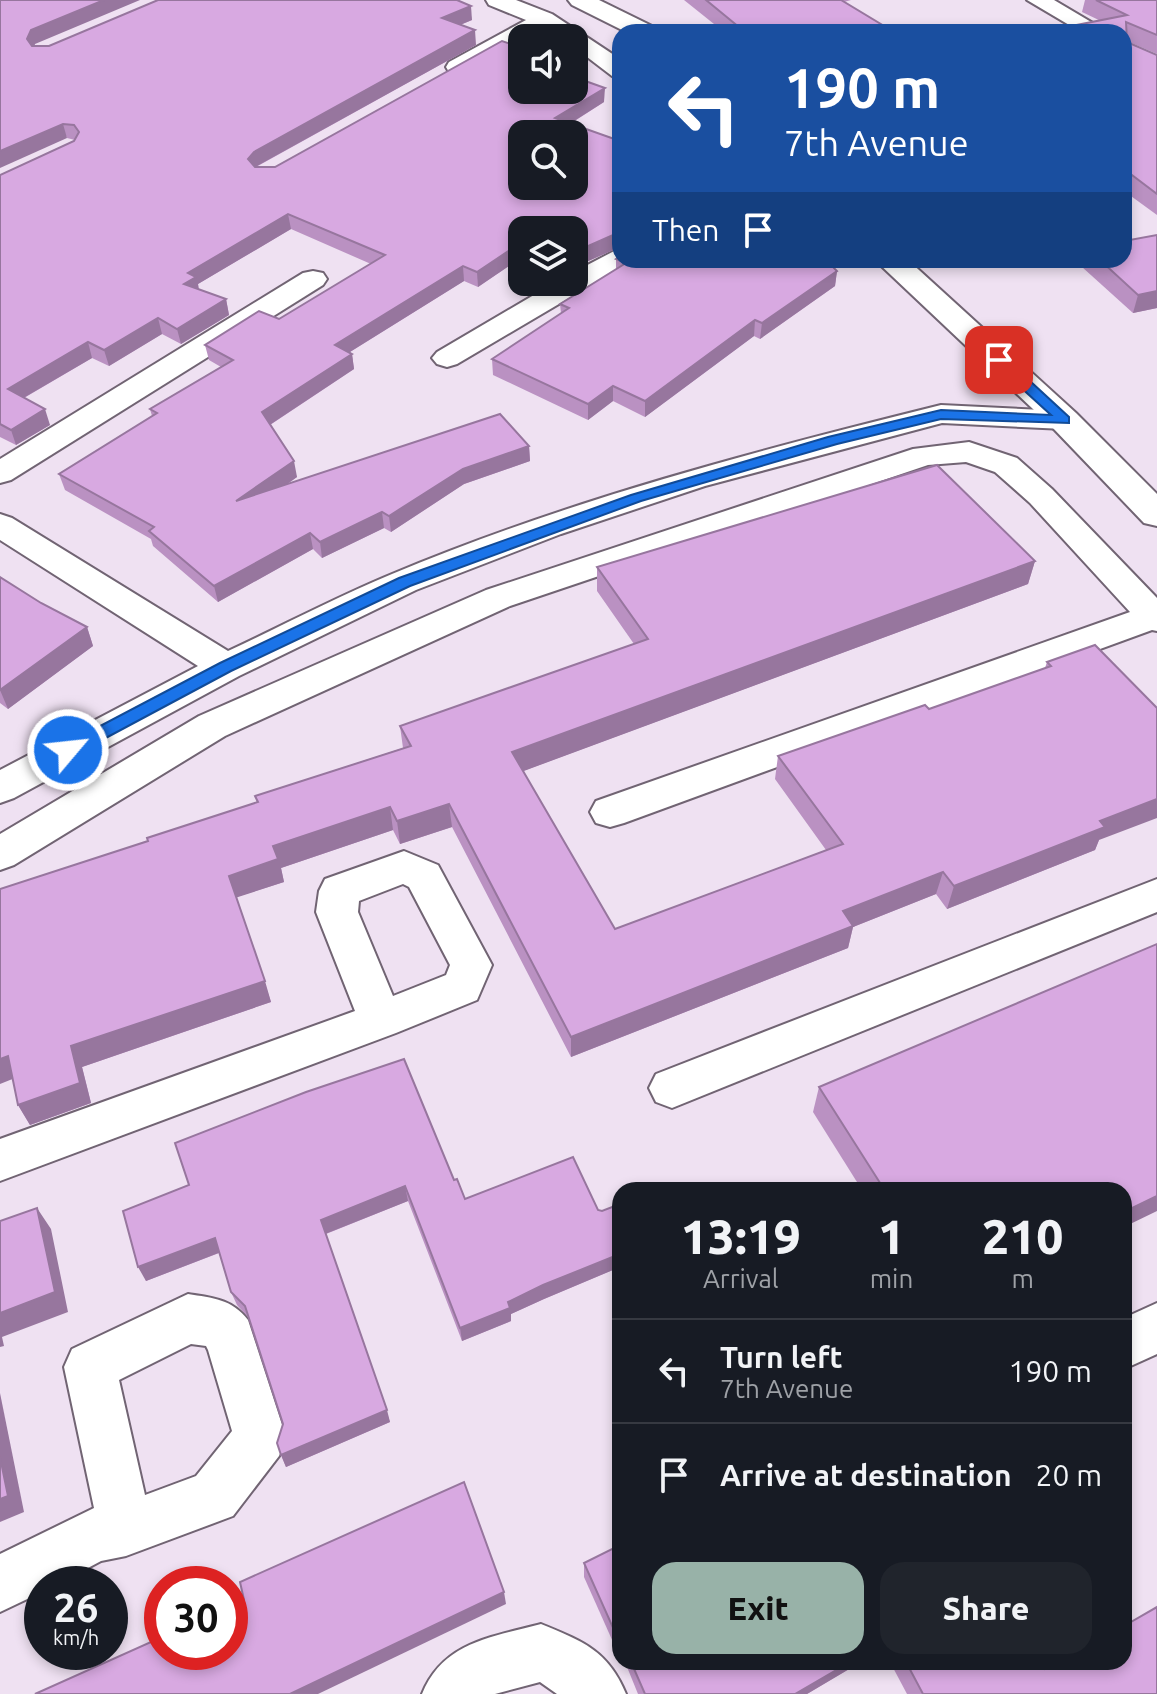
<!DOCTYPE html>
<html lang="en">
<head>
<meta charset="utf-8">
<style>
  :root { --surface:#171b24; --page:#20242c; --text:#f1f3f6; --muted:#9ea1a6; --line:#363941; --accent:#98b2a8 }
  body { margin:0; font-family:Ubuntu,sans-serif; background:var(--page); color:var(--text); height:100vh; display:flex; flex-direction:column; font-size:30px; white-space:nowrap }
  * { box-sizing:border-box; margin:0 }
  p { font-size:26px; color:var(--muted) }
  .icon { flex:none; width:44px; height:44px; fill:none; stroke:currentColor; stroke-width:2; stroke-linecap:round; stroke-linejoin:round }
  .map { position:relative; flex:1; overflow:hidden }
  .panel { position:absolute; left:612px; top:1182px; width:520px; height:488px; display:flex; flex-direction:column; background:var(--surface); border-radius:24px; box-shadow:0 4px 12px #0003 }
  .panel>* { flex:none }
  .top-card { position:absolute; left:612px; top:24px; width:520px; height:244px; border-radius:24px; box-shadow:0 4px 12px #0003; background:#1a4fa0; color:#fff; overflow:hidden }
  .controls { position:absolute; left:508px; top:24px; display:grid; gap:16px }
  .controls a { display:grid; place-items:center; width:80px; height:80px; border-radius:16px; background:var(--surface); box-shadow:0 4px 12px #0003; font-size:40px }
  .speed { position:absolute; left:24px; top:1566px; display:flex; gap:16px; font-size:40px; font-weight:700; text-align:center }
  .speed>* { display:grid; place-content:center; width:104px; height:104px; border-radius:50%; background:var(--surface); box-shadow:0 4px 12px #0003; line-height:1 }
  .speed small { font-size:20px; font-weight:400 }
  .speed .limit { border:12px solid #d22; background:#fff; color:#111 }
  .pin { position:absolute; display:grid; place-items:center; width:68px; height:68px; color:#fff; margin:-34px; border-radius:16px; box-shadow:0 4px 12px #0006 }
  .me { position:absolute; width:88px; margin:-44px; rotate:62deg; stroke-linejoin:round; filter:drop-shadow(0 0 6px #0008) }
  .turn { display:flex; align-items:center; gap:28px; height:168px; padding:0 40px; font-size:36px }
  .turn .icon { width:104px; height:104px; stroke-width:2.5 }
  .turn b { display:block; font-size:56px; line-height:68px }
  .then { display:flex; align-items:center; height:76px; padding:0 40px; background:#0003; gap:16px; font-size:30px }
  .eta { display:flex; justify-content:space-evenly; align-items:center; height:136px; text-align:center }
  .eta b { font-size:48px; font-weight:800; line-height:56px }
  .action { display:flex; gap:16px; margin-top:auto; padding:16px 40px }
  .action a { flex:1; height:92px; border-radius:24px; background:var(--accent); color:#111; font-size:32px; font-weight:800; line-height:92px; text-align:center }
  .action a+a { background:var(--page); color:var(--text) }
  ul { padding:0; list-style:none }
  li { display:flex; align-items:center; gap:24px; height:104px; padding:0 40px; border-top:2px solid var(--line) }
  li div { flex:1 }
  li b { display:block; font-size:30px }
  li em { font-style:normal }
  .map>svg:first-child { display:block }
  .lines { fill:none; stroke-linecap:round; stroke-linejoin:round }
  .street-casing { stroke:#716473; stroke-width:4 }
  .secondary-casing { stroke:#716473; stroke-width:4 }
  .street { fill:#fff; fill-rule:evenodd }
  .secondary { fill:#fff; fill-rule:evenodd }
  .wall { fill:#ba91c2 }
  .shaded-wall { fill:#97769e }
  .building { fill:#d8a9e1; stroke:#97769e; stroke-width:2; fill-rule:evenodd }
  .route { fill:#1a73e8; stroke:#114b97; stroke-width:2 }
</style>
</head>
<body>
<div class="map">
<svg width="1157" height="1694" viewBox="0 0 1157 1694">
  <rect width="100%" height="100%" fill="#efe1f2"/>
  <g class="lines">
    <defs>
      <g id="street">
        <path d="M486,0H516L552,14L620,59V78L612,76L574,47V38H560L543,29L465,72H449L446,67L449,62L526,20L489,5Z"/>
        <path d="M1027,0H1054L1108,32H1081Z"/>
        <path d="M620,248V260L630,262L457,364L447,367L437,364L432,358L437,352L556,282H574V272Z"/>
        <path d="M313,271L323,273L327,279L323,285L11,480L0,483V459L303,273Z"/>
        <path d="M941,405L1064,411L1075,413L1079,420L1075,427L1064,429L942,423L705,486L561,534L416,590L239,676L14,798L0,803V770L198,666L0,540V514L12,518L228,651C282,626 336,597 392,574C569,500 755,451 941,405Z"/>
        <path d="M969,442L1017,458L1052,489L1157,598V631L1152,630L624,823L610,827L596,823L590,812L596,801L1130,612L1030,503L995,472L966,462L928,465L510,606L225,736L14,865L0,870V834L199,716L486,590L913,449Z"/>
        <path d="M404,851L438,865L492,965L477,1000L396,1033L0,1181V1139L355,1011L316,912L319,891L325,879ZM403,884L409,887L450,965L446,975L393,996L358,912L359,901Z"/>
        <path d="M1157,879V912L672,1108L656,1102L649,1088L656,1074Z"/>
        <path d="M188,1294C213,1298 232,1299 248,1320L286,1437L279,1456L233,1516L126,1556L101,1561L58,1584H42V1592L0,1612V1554L94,1508L64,1367L72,1349ZM191,1344L206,1346L208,1350L232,1431L196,1476L145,1495L119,1380Z"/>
        <path d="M1157,1303V1354L1124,1369V1318Z"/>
        <path d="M541,1624C582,1641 608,1650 626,1694H557L540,1682L495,1694H422C443,1642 492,1637 541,1624Z"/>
      </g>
      <g id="secondary">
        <path d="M568,0H599L654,27L657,32H626L572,5Z"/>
        <path d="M875,260H908L1076,413L1157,494V526L1144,523L1052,427Z"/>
      </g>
    </defs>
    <use href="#street" class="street-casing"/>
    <use href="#secondary" class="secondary-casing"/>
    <use href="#street" class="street"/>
    <use href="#secondary" class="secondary"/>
  </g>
  <g class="wall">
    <path d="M0,0L35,44L34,46L472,20L460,25L476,45L256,167H275L604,102L570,124L620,141V247L586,262L574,257V230H522V257L478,287L464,281L350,352L352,354L354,369L270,425L297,477L286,485L529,446L530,461L464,484L391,532L384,528L322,558L313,549L218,602L153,546L151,539L65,490L59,474L152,416L150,409L221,367L209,360L205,345L279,319L371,264L291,229L198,284L199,290L226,299L229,315L181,344L162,334L109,366L92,358L24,398L50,425L16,445L0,437V175L75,140L67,138Z"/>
    <path d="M684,0H851L844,2L894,32H724Z"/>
    <path d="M1085,0H1157V54L1127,41V42L1157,55V215L1124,191V32L1082,12Z"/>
    <path d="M616,259L837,271L835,286L760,339L754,336L645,417L613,401L588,420L493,375L492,359L561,313L560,304L616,269Z"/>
    <path d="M1084,260H1124L1157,308L1133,313L1082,267Z"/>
    <path d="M1035,561L1028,584L523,771L615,929L826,850L775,779L778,756L929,709L1045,668L1047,662L1095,645L1099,840L1095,850L947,909L936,894L853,927L848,948L571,1057L452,827L400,844L393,830L281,868L284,882L236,897L271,1002L82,1067L91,1103L30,1125L18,1105L13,1079L148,841L257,803L255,796L403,748L400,726L634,644L597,591V567Z"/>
    <path d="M0,577L41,603L87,627L93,646L8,709L0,703Z"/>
    <path d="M819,1087L1124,1190H862L813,1112Z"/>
    <path d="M454,1180L465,1199L598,1210L602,1211L620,1204V1267L544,1299L511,1314V1321L462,1341L408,1201L326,1234L390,1422L286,1467L281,1455L283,1424L248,1317L237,1305L231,1292L219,1253L146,1281L123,1211Z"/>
    <path d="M620,1545V1650L617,1651L584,1577V1563Z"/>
    <path d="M625,1662H758L760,1666L766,1662H861L807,1694H638Z"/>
    <path d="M890,1662H1041L1045,1669L1157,1694H907Z"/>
  </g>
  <g class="shaded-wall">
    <path d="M104,0H140L35,44L30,54L27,39L31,30Z"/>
    <path d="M471,6L472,20L443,32L442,18Z"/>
    <path d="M475,30L476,45L257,166L251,174L248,159L254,152Z"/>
    <path d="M605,88L604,102L555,133V118Z"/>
    <path d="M63,124L67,138L0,168V151Z"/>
    <path d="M288,214L291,229L198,284L199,292L184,284L188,273Z"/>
    <path d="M620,232V247L586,262V247Z"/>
    <path d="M522,242V257L478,287L477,272Z"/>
    <path d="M463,266L464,281L337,360L335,345Z"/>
    <path d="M837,271L835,286L760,339L762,323Z"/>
    <path d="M1157,291V308L1133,313L1138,295Z"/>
    <path d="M226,299L229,315L181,344L177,329Z"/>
    <path d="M158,318L162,334L109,366L104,350Z"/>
    <path d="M755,320L754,336L645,417V401Z"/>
    <path d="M88,342L92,358L13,404L8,389Z"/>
    <path d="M352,354L354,369L265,428L262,412Z"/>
    <path d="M613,386V401L588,420V404Z"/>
    <path d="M45,409L50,425L16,445L11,430Z"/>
    <path d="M529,446L530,461L464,484L391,532L389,516L463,469Z"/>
    <path d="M294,461L297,477L240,517L236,501Z"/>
    <path d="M382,512L384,528L322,558L320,542Z"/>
    <path d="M310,533L313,549L218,602L214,586Z"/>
    <path d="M1035,561L1028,584L513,775L512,752Z"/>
    <path d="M87,627L93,646L8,709L0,690Z"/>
    <path d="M1157,799V818L1099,840L1095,850L947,909L954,886L1100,821Z"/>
    <path d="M449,804L452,827L400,844L397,821Z"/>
    <path d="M390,807L393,830L281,868L284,882L235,898L229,876L273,846Z"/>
    <path d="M943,872L936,894L853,927L848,948L571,1057V1037L843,911Z"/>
    <path d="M265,981L271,1002L82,1067L91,1103L30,1125L18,1105L71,1046Z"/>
    <path d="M8,1056L20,1076L0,1084V1059Z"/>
    <path d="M405,1186L408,1201L325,1234L321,1220Z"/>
    <path d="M1157,1196V1211L1124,1227V1212Z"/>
    <path d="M37,1208L51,1229L68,1312L2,1337L4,1346L0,1347V1313Z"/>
    <path d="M215,1238L221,1252L146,1281L138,1267Z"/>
    <path d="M620,1254V1267L544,1299L511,1314V1321L462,1341L460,1328L508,1302L543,1285Z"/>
    <path d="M0,1393L24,1512L0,1522Z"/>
    <path d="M387,1410L390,1422L286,1467L281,1455Z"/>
    <path d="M504,1592L506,1604L318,1694H290Z"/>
    <path d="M620,1638V1650L617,1651L618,1639Z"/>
    <path d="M850,1662H861L807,1694H795Z"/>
  </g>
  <g class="building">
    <path d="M0,0H104L31,30L27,39L32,46H49L158,0H457L471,6L442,18L475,30L254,152L248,159L255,167H275L502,41L522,48V90H574V77L605,88L555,118L620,141V232L586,247L574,242V230H522V242L477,272L463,266L335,345L352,354L262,412L294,461L236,501L500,414L529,446L463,469L389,516L382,512L320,542L310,533L214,586L149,531L154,527L59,474L157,413L150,409L233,360L205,345L259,311L279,319L385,255L288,214L188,273L196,277L184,284L226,299L177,329L158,318L104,350L88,342L8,389L45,409L11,430L0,424V175L74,141L79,132L74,125L63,124L0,151ZM522,134H574V186H522Z"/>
    <path d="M706,0H841L894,32H745Z"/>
    <path d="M1096,0H1157V35L1126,22L1127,42L1157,55V194L1124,169V32H1041L1127,15Z"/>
    <path d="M1157,235V291L1138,295L1100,260H1124V241Z"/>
    <path d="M620,256V260H826L837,271L762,323L755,320L645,401L613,386L588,404L492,359L569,308L560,304L626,263L616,259Z"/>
    <path d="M937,465L1035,561L512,752L615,929L843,844L778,756L925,705L929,709L1051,666L1047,662L1095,645L1157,708V799L1100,821L1105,827L954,886L943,872L843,911L853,926L571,1037L449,804L397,821L390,807L273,846L278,859L229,876L265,981L71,1046L80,1083L18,1105L8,1056L0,1059V889L148,841L147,838L258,802L255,796L411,746L400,726L648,639L597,567Z"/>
    <path d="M0,577L41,603L87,627L0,690Z"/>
    <path d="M1157,944V1196L1124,1212V1190H873L882,1186L819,1087Z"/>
    <path d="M404,1059L454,1180L457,1179L465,1199L573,1157L598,1210L602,1211L620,1204V1254L543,1285L508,1302L510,1308L460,1328L405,1186L321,1220L387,1410L281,1455L277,1443L283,1424L245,1306L231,1292L215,1238L138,1267L123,1211L189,1185L175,1143L306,1092Z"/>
    <path d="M37,1208L55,1292L0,1313V1221Z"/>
    <path d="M0,1457L8,1496L0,1499Z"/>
    <path d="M464,1482L504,1592L290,1694H35L162,1637V1652H230V1606L244,1600L240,1582Z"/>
    <path d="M620,1545V1638L618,1639L584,1563Z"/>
    <path d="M1157,1607V1694H923L906,1662H1041L1045,1669L1059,1662H1124V1626Z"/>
    <path d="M631,1662H758L760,1666L766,1662H850L795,1694H645Z"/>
  </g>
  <path class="route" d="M994,357H1004L1069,417V423L941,419L837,444L641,501L410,586L231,671L74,755L68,757L59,750L62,746L220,663L399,578L631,495L828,437L941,410L1051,415L994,363Z"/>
</svg>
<div class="controls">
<a><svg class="icon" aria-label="sound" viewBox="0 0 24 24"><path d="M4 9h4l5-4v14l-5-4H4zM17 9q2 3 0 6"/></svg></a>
<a><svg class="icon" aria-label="search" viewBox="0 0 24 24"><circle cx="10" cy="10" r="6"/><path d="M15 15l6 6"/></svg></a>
<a><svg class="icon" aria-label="layers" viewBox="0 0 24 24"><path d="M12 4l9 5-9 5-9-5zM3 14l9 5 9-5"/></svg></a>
</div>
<div class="speed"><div>26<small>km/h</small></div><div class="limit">30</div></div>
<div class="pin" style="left:999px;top:360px;background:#d93025"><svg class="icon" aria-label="arrive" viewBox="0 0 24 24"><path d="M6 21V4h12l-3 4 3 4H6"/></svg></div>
<svg class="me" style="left:68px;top:750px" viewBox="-20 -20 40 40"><circle r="17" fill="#1a73e8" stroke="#fff" stroke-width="3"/><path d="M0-11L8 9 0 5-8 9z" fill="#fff"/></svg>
<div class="top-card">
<div class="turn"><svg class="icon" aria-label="left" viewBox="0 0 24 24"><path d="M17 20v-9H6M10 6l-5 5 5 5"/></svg><div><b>190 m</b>7th Avenue</div></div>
<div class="then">Then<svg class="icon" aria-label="arrive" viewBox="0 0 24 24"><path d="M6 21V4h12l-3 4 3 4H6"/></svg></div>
</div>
<section class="panel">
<div class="eta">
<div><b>13:19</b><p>Arrival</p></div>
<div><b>1</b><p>min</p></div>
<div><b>210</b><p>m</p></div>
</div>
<ul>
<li><svg class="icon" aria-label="left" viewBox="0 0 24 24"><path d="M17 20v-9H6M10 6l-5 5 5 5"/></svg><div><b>Turn left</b><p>7th Avenue</p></div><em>190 m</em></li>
<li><svg class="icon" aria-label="arrive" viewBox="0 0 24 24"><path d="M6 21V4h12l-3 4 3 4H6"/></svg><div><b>Arrive at destination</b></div><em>20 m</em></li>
</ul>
<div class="action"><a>Exit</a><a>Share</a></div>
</section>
</div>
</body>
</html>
